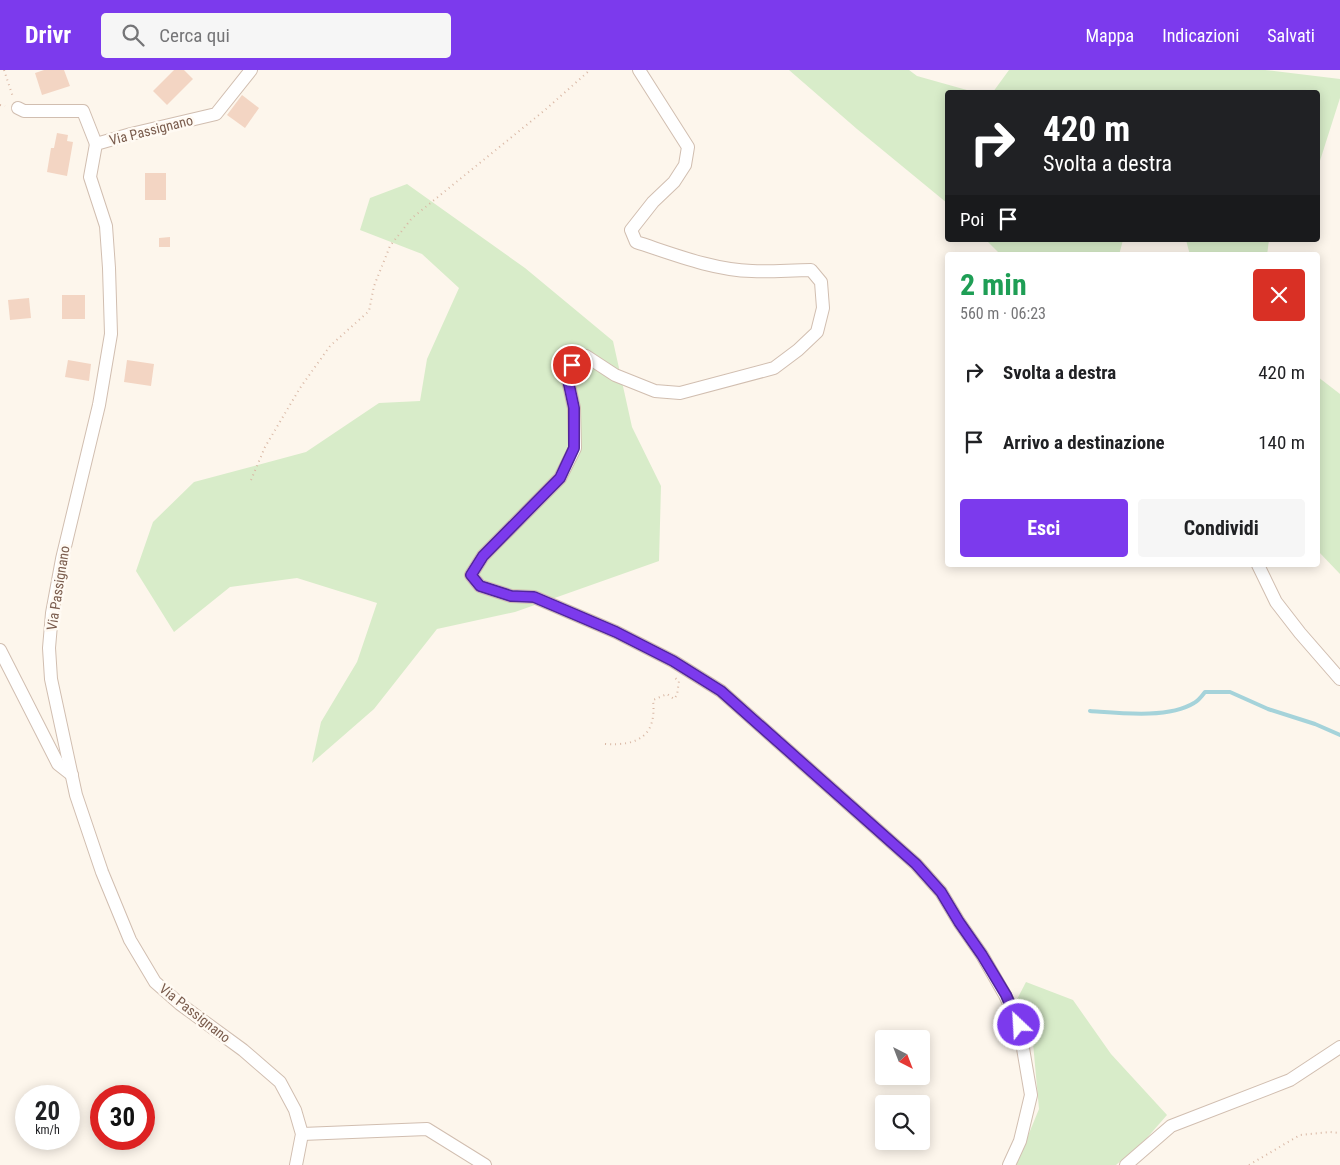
<!DOCTYPE html>
<html lang="it">
<head>
<meta charset="utf-8">
<style>
  :root { --surface:#fff; --page:#f6f6f6; --text:#202124; --muted:#757577; --accent:#7c3aed }
  body { margin:0; font-family:"Roboto Condensed",sans-serif; background:var(--page); color:var(--text); height:100vh; display:flex; flex-direction:column; font-size:19px; white-space:nowrap }
  * { box-sizing:border-box; margin:0 }
  p { font-size:16px; color:var(--muted) }
  .icon { flex:none; width:28px; height:28px; fill:none; stroke:currentColor; stroke-width:2; stroke-linecap:round; stroke-linejoin:round }
  .map { position:relative; flex:1; overflow:hidden }
  .side { position:absolute; left:945px; top:182px; width:375px; height:315px; display:flex; flex-direction:column; background:var(--surface); border-radius:5px; box-shadow:0 2px 12px #0003 }
  .side>* { flex:none }
  .banner { position:absolute; left:945px; top:20px; width:375px; height:152px; border-radius:5px; box-shadow:0 2px 12px #0003; background:#202124; color:#fff; overflow:hidden }
  .needle { width:32px; rotate:138deg }
  .fabs { position:absolute; left:875px; top:960px; display:grid; gap:10px }
  .fabs a { display:grid; place-items:center; width:55px; height:55px; border-radius:5px; background:var(--surface); box-shadow:0 2px 12px #0003; font-size:25px }
  .speed { position:absolute; left:15px; top:1015px; display:flex; gap:10px; font-size:25px; font-weight:700; text-align:center }
  .speed>* { display:grid; place-content:center; width:65px; height:65px; border-radius:50%; background:var(--surface); box-shadow:0 2px 12px #0003; line-height:1 }
  .speed small { font-size:12px; font-weight:400 }
  .speed .limit { border:8px solid #d22; background:#fff; color:#111 }
  .pin { position:absolute; display:grid; place-items:center; width:42px; height:42px; color:#fff; margin:-21px; border:2px solid #fff; border-radius:50%; box-shadow:0 1px 5px #0007 }
  .me { position:absolute; width:55px; margin:-28px; rotate:335deg; stroke-linejoin:round; filter:drop-shadow(0 0 4px #0008) }
  .turn { display:flex; align-items:center; gap:18px; height:105px; padding:0 15px; font-size:22px }
  .turn .icon { width:65px; height:65px; stroke-width:2.5 }
  .turn b { display:block; font-size:35px; line-height:42px }
  .then { display:flex; align-items:center; height:48px; padding:0 15px; background:#0003; gap:10px; font-size:19px }
  .round { display:grid; place-items:center; flex:none; width:52px; height:52px; border-radius:5px; background:var(--page) }
  .overview { display:flex; align-items:center; justify-content:space-between; height:85px; padding:0 15px }
  h1 { font-size:30px; font-weight:700; line-height:38px; color:#1e9e55 }
  .button { display:flex; gap:10px; margin-top:auto; padding:10px 15px }
  .button a { flex:1; height:58px; border-radius:5px; background:var(--accent); color:#fff; font-size:20px; font-weight:700; line-height:58px; text-align:center }
  .button a+a { background:var(--page); color:var(--text) }
  ul { padding:0; list-style:none }
  li { display:flex; align-items:center; gap:15px; height:70px; padding:0 15px }
  li div { flex:1 }
  li b { display:block; font-size:19px }
  li em { font-style:normal }
  header { display:flex; align-items:center; gap:30px; box-sizing:border-box; height:70px; padding:0 25px; background:var(--accent); color:#fff }
  header strong { font-size:24px }
  nav { display:flex; gap:28px; margin-inline-start:auto; font-size:18px }
  .search { width:350px; height:45px; background:var(--page); display:flex; align-items:center; gap:12px; box-sizing:border-box; padding:0 18px; border-radius:5px; color:var(--muted); font-size:19px }
  .map>svg:first-child { display:block }
  .green { fill:#d8ecc9 }
  .lines { fill:none; stroke-linecap:round; stroke-linejoin:round }
  .stream { stroke:#a5d3da; stroke-width:4 }
  .building { fill:#f3d5c3 }
  .minor-casing { stroke:#d1beb0; stroke-width:14 }
  .path { stroke:#d9b8a5; stroke-width:2; stroke-dasharray:1 4; stroke-linecap:butt }
  .minor { stroke:#fff; stroke-width:12 }
  .route-casing { stroke:#51269a; stroke-width:12 }
  .route { stroke:#7c3aed; stroke-width:9 }
  .labels { text-anchor:middle; dominant-baseline:central; stroke-width:5; stroke-linejoin:round; paint-order:stroke }
  .street-label { font-size:14px; fill:#7a5c4d; stroke:#fffaf3 }
</style>
</head>
<body>
<header>
<strong>Drivr</strong>
<div class="search"><svg class="icon" aria-label="search" viewBox="0 0 24 24"><circle cx="10" cy="10" r="6"/><path d="M15 15l6 6"/></svg>Cerca qui</div>
<nav><a>Mappa</a><a>Indicazioni</a><a>Salvati</a></nav>
</header>
<div class="map">
<svg width="1340" height="1095" viewBox="0 0 1340 1095">
  <rect width="100%" height="100%" fill="#fdf6ec"/>
  <g class="green">
    <path d="M789,0H909L917,6L974,22H948L947,133L857,59Z"/>
    <path d="M1009,0H1265L1340,9V28L1318,97V22H993Z"/>
    <path d="M407,114L525,198L613,271L632,357L661,416L659,491L515,542L437,559L374,639L312,693L321,652L357,592L377,533L297,508L230,517L174,562L136,501L153,452L194,412L306,382L379,333L420,331L427,289L459,218L422,184L360,160L370,128Z"/>
    <path d="M986,170H1123L1119,185H1001Z"/>
    <path d="M1186,170H1269L1267,185H1190Z"/>
    <path d="M1318,307L1340,324V504L1318,481Z"/>
    <path d="M1026,912L1073,930L1111,984L1167,1045L1146,1069L1116,1095H1016L1039,1039L1033,973L1014,935Z"/>
  </g>
  <g class="lines">
    <path class="stream" d="M1090,641C1119,643 1168,649 1194,633C1198,631 1202,626 1205,622H1230L1268,639L1315,654L1340,665"/>
  </g>
  <g class="building">
    <path d="M44,0H64L70,16L42,25L35,3Z"/>
    <path d="M174,0H184L193,9L167,35L153,21Z"/>
    <path d="M242,25L259,38L245,58L227,45Z"/>
    <path d="M57,63L68,65L67,71L73,72L67,106L47,102L51,78H54Z"/>
    <rect x="145" y="103" width="21" height="27"/>
    <path d="M170,167V177H159V168Z"/>
    <rect x="62" y="225" width="23" height="24"/>
    <path d="M29,228L31,248L10,250L8,230Z"/>
    <path d="M68,290L91,294L89,311L65,307Z"/>
    <path d="M127,290L154,294L151,316L124,312Z"/>
  </g>
  <g class="lines">
    <defs>
      <g id="minor">
        <path d="M251,0L216,44L131,64L96,74L90,107L106,156L109,198L111,264L99,335L62,489L52,543L49,578L51,609L76,725L102,802L130,870L155,912L180,934L243,980L280,1012L295,1040L302,1064L296,1095"/>
        <path d="M639,0L688,77L685,95L674,112L653,132L631,160L636,172C673,184 713,200 752,201C772,202 791,200 811,200L821,212L823,238L817,262L798,280L774,298L680,323L655,321L615,305L586,286L572,295L568,310L574,338L575,378L560,408L483,486L471,505L480,516L511,526L534,527L616,562L673,591L721,621L916,794L941,822L959,852L982,885L1005,925L1019,955L1031,1025L1020,1071L1009,1095"/>
        <path d="M18,38L24,41H83L96,74"/>
        <path d="M1258,495L1276,532L1300,563L1340,609"/>
        <path d="M0,580L58,694L72,705"/>
        <path d="M302,1064L427,1059L485,1095"/>
        <path d="M1126,1095L1171,1056L1290,1010L1340,977"/>
      </g>
    </defs>
    <use href="#minor" class="minor-casing"/>
    <g class="path">
      <path d="M4,0L13,27"/>
      <path d="M0,35L5,36"/>
      <path d="M251,410L265,377L300,318L330,276L369,241L374,216L390,176L412,148L545,40L590,0"/>
      <path d="M605,674C638,676 657,666 653,630L667,624L674,629L677,625L679,611L675,608"/>
      <path d="M1249,1095L1300,1065L1330,1062L1340,1063"/>
    </g>
    <use href="#minor" class="minor"/>
  </g>
  <g class="lines">
    <defs>
      <path id="route" d="M572,295L568,310L574,338V378L560,408L483,486L471,505L480,516L511,526L534,527L616,562L673,591L721,621L916,794L941,822L959,852L982,885L1006,925L1019,955"/>
    </defs>
    <use href="#route" class="route-casing"/>
    <use href="#route" class="route"/>
  </g>
  <g class="labels">
    <g class="street-label">
      <text transform="translate(151 60) rotate(-14)">Via Passignano</text>
      <text transform="translate(58 518) rotate(-81)">Via Passignano</text>
      <text transform="translate(195 943) rotate(38)">Via Passignano</text>
    </g>
  </g>
</svg>
<div class="fabs">
<a><svg class="needle" viewBox="-14 -14 28 28"><path d="M0-13l5 13h-10z" fill="#e53935"/><path d="M0 13l5-13h-10z" fill="#757577"/></svg></a>
<a><svg class="icon" aria-label="search" viewBox="0 0 24 24"><circle cx="10" cy="10" r="6"/><path d="M15 15l6 6"/></svg></a>
</div>
<div class="speed"><div>20<small>km/h</small></div><div class="limit">30</div></div>
<div class="pin" style="left:572px;top:295px;background:#d93025"><svg class="icon" aria-label="arrive" viewBox="0 0 24 24"><path d="M6 21V4h12l-3 4 3 4H6"/></svg></div>
<svg class="me" style="left:1019px;top:955px" viewBox="-20 -20 40 40"><circle r="17" fill="#7c3aed" stroke="#fff" stroke-width="3"/><path d="M0-11L8 9 0 5-8 9z" fill="#fff"/></svg>
<div class="banner">
<div class="turn"><svg class="icon" aria-label="right" viewBox="0 0 24 24"><path d="M7 20v-9h11M14 6l5 5-5 5"/></svg><div><b>420 m</b>Svolta a destra</div></div>
<div class="then">Poi<svg class="icon" aria-label="arrive" viewBox="0 0 24 24"><path d="M6 21V4h12l-3 4 3 4H6"/></svg></div>
</div>
<section class="side">
<div class="overview"><div><h1>2 min</h1><p>560 m · 06:23</p></div><a class="round" style="background:#d93025;color:#fff"><svg class="icon" aria-label="close" viewBox="0 0 24 24"><path d="M6 6l12 12M18 6L6 18"/></svg></a></div>
<ul>
<li><svg class="icon" aria-label="right" viewBox="0 0 24 24"><path d="M7 20v-9h11M14 6l5 5-5 5"/></svg><div><b>Svolta a destra</b></div><em>420 m</em></li>
<li><svg class="icon" aria-label="arrive" viewBox="0 0 24 24"><path d="M6 21V4h12l-3 4 3 4H6"/></svg><div><b>Arrivo a destinazione</b></div><em>140 m</em></li>
</ul>
<div class="button"><a>Esci</a><a>Condividi</a></div>
</section>
</div>
</body>
</html>
